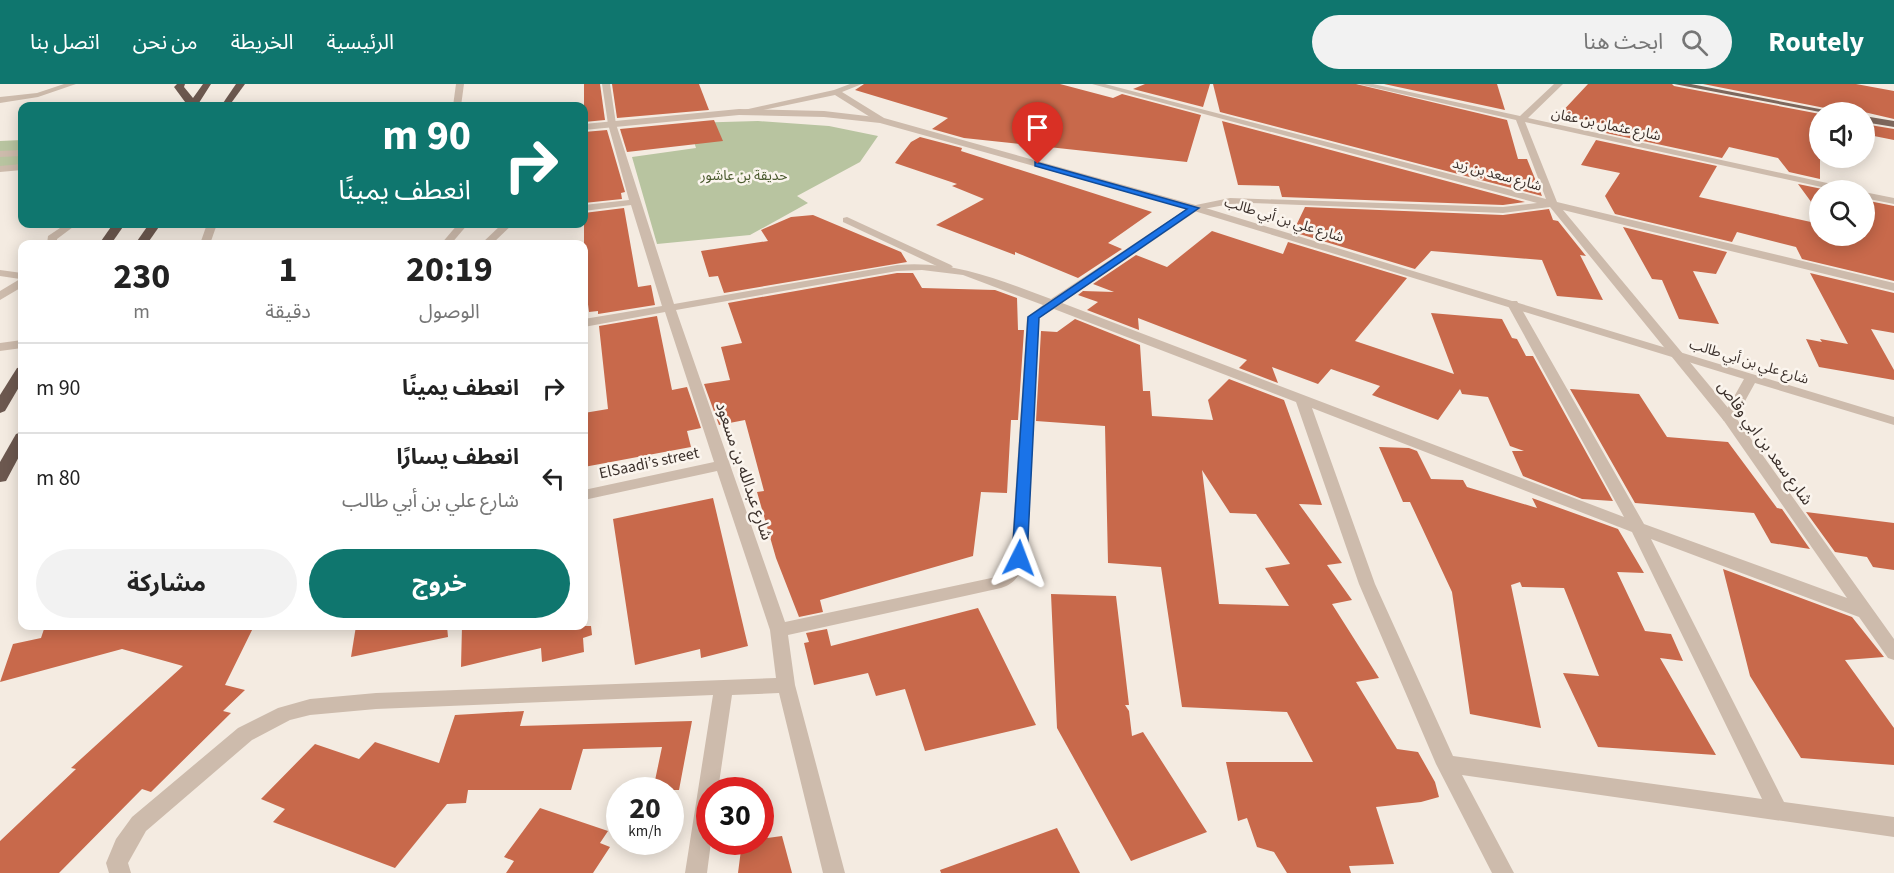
<!DOCTYPE html>
<html lang="ar">
<head>
<meta charset="utf-8">
<style>
  :root { --surface:#fff; --page:#f2f2f2; --text:#222; --muted:#767676; --line:#e0e0e0; --accent:#0f766e }
  body { margin:0; font-family:"Source Sans 3","Noto Sans Arabic",sans-serif; background:var(--page); color:var(--text); direction:rtl; height:100vh; display:flex; flex-direction:column; font-size:22px; white-space:nowrap }
  * { box-sizing:border-box; margin:0 }
  p { font-size:20px; color:var(--muted) }
  .icon { flex:none; width:33px; height:33px; fill:none; stroke:currentColor; stroke-width:2; stroke-linecap:round; stroke-linejoin:round }
  .map { position:relative; flex:1; overflow:hidden; direction:ltr }
  .side { position:absolute; left:18px; top:156px; width:570px; height:390px; display:flex; flex-direction:column; background:var(--surface); border-radius:12px; box-shadow:0 3px 15px #0003; direction:rtl }
  .side>* { flex:none }
  .hud { position:absolute; left:18px; top:18px; width:570px; height:126px; border-radius:12px; box-shadow:0 3px 15px #0003; direction:rtl; background:#0f766e; color:#fff; overflow:hidden }
  .buttons { position:absolute; left:1809px; top:18px; display:grid; gap:12px }
  .buttons a { display:grid; place-items:center; width:66px; height:66px; border-radius:50%; background:var(--surface); box-shadow:0 3px 15px #0003; font-size:30px }
  .speed { position:absolute; left:606px; top:693px; display:flex; gap:12px; font-size:30px; font-weight:700; text-align:center }
  .speed>* { display:grid; place-content:center; width:78px; height:78px; border-radius:50%; background:var(--surface); box-shadow:0 3px 15px #0003; line-height:1 }
  .speed small { font-size:15px; font-weight:400 }
  .speed .limit { border:9px solid #d22; background:#fff; color:#111 }
  .pin { position:absolute; display:grid; place-items:center; width:51px; height:51px; color:#fff; margin:-62px -26px; border-radius:50% 50% 50% 0; rotate:-45deg; box-shadow:0 0 6px #0007 }
  .pin .icon { rotate:45deg }
  .me { position:absolute; width:66px; margin:-33px; rotate:3deg; stroke-linejoin:round; filter:drop-shadow(0 0 4px #0008) }
  .turn { display:flex; align-items:center; gap:21px; height:126px; padding:0 18px; font-size:27px }
  .turn .icon { width:78px; height:78px; stroke-width:2.5 }
  .turn b { display:block; font-size:42px; line-height:51px }
  .eta { display:flex; justify-content:space-evenly; align-items:center; height:102px; text-align:center }
  .eta b { font-size:36px; font-weight:700; line-height:42px }
  .button { display:flex; gap:12px; margin-top:auto; padding:12px 18px }
  .button a { flex:1; height:69px; border-radius:36px; background:var(--accent); color:#fff; font-size:24px; font-weight:700; line-height:69px; text-align:center }
  .button a+a { background:var(--page); color:var(--text) }
  ul { padding:0; list-style:none }
  li { display:flex; align-items:center; gap:18px; height:90px; padding:0 18px; border-top:2px solid var(--line) }
  li div { flex:1 }
  li b { display:block; font-size:22px }
  li em { font-style:normal }
  header { display:flex; align-items:center; gap:36px; box-sizing:border-box; height:84px; padding:0 30px; background:var(--accent); color:#fff }
  header strong { font-size:28px }
  nav { display:flex; gap:33px; margin-inline-start:auto; font-size:21px }
  .search { width:420px; height:54px; background:var(--page); display:flex; align-items:center; gap:15px; box-sizing:border-box; padding:0 21px; border-radius:33px; color:var(--muted); font-size:22px }
  .map>svg:first-child { display:block }
  .green { fill:#b8c4a0 }
  .building { fill:#c8694b; fill-rule:evenodd }
  .lines { fill:none; stroke-linecap:round; stroke-linejoin:round }
  .service { fill:#cdbbac; fill-rule:evenodd }
  .minor { fill:#cdbbac; fill-rule:evenodd }
  .tertiary { fill:#cdbbac; fill-rule:evenodd }
  .primary { fill:#7d675c; fill-rule:evenodd }
  .trunk { fill:#6c584f; fill-rule:evenodd }
  .route { fill:#1a73e8; stroke:#114b97; stroke-width:1.5 }
  .labels { text-anchor:middle; dominant-baseline:central; stroke-width:5; stroke-linejoin:round; paint-order:stroke }
  .far-street-label { font-size:14px; fill:#3b302b; stroke:#fbf5ee }
  .far-park-label { font-size:14px; fill:#4a5a2e; stroke:#fbf5ee }
  .street-label { font-size:16px; fill:#3b302b; stroke:#fbf5ee }
</style>
</head>
<body>
<header>
<strong>Routely</strong>
<div class="search"><svg class="icon" aria-label="search" viewBox="0 0 24 24"><circle cx="10" cy="10" r="6"/><path d="M15 15l6 6"/></svg>ابحث هنا</div>
<nav><a>الرئيسية</a><a>الخريطة</a><a>من نحن</a><a>اتصل بنا</a></nav>
</header>
<div class="map">
<svg width="1894" height="789" viewBox="0 0 1894 789">
  <rect width="100%" height="100%" fill="#f4ebe1"/>
  <g class="green">
    <path d="M758,37L829,42L878,52L860,78L797,112L808,119L750,151L657,160L632,73L696,64L688,39Z"/>
    <path d="M22,56V84L0,86V57Z"/>
  </g>
  <g class="building">
    <path d="M584,0H600L605,36L584,38Z"/>
    <path d="M612,0H699L709,26L617,34Z"/>
    <path d="M864,0H1060L1113,14L1122,10L1201,31L1187,78L964,54L932,45L948,34L855,6Z"/>
    <path d="M1145,0H1210L1203,23L1133,5Z"/>
    <path d="M1213,0H1356L1507,36L1518,75H1527L1542,112L1220,28Z"/>
    <path d="M1384,0H1497L1505,26Z"/>
    <path d="M1588,0H1672L1674,2L1820,30V95L1789,88L1778,74L1729,63L1722,74L1601,48L1605,41L1559,31Z"/>
    <path d="M1703,0H1856L1894,7V35L1864,28H1837L1835,26Z"/>
    <path d="M714,36L723,57L627,68L620,45Z"/>
    <path d="M1222,37L1525,118L1503,121L1282,113L1279,102L1238,101Z"/>
    <path d="M1864,40L1894,45V56L1864,50Z"/>
    <path d="M607,46L625,108L621,109L622,115L584,119V48Z"/>
    <path d="M920,53L962,64L961,67L1152,128L1108,159L1122,165L1078,194L1015,168V171L936,141L984,115L952,102L957,100L895,79L911,58Z"/>
    <path d="M1596,56L1717,82L1699,113L1820,140V152H1864V116L1894,122V197L1802,175L1796,163L1737,148L1732,158L1615,130L1605,112L1620,89L1581,81Z"/>
    <path d="M1798,100L1827,106H1820V130Z"/>
    <path d="M1305,123L1503,131L1549,125L1553,136L1558,137L1586,172L1580,171L1603,216L1557,212L1542,176L1431,167L1415,185L1293,148Z"/>
    <path d="M624,124L638,203L651,201L655,221L598,230V227L589,228L586,205L584,206V129Z"/>
    <path d="M813,131L901,168L907,178L724,209L718,192L709,193L701,167L768,157L761,146L791,133Z"/>
    <path d="M1623,143L1727,168L1716,190L1693,187L1719,240L1679,235L1662,196L1652,195Z"/>
    <path d="M1212,147L1283,170L1288,158L1407,194L1355,257L1454,290L1431,229L1502,235L1512,254L1517,255L1526,272H1533L1613,417L1582,415L1523,392L1512,367H1524L1510,362L1488,313L1462,310L1460,305L1438,336L1372,311L1380,302L1331,285L1318,300L1272,283L1278,299L1239,284L1247,276L1138,234L1139,246L1087,226L1098,218L1078,211L1083,207L1114,208L1093,200L1136,171L1167,183Z"/>
    <path d="M897,189H913L922,204L995,206L1017,214L1018,246H1024L1018,336H1011L1007,409L981,408L973,472L820,516L823,528L799,533L776,474L757,408L764,407L745,336L719,341L704,300L730,296L721,263L742,259L728,219Z"/>
    <path d="M1810,189L1894,209V249L1871,245L1894,286V296L1819,283L1806,255L1822,258L1820,255L1848,260Z"/>
    <path d="M657,232L672,306L687,303L701,344L687,347L691,363L584,383V329L608,325L599,242Z"/>
    <path d="M1075,235L1140,261L1143,307H1150L1152,332L1213,336L1208,316L1229,295L1284,316L1322,421L1299,420L1342,479L1327,481L1352,516L1332,520L1379,594L1356,598L1397,665L1418,668L1435,698L1439,713L1421,718L1376,723L1394,780L1349,782L1351,789H1287L1274,768L1257,763L1247,734L1238,737L1226,678H1313L1287,628L1182,623L1161,483L1108,479L1105,342L1036,337L1041,247L1057,248ZM1202,386L1230,429L1256,430L1290,480L1265,484L1289,522L1219,520Z"/>
    <path d="M1570,305L1639,310L1667,353L1728,358L1777,424L1782,425L1810,465L1771,459L1754,429L1635,419Z"/>
    <path d="M1379,363L1409,364L1417,367L1431,395L1463,396L1467,403L1537,424L1532,414L1618,445L1644,489L1617,488L1645,547L1671,550L1683,577L1660,574L1716,671L1598,663L1563,589L1599,592L1564,504L1522,503L1520,498L1511,501L1541,644L1470,630L1452,508L1410,418H1403Z"/>
    <path d="M713,414L748,562L701,574L700,565L635,581L613,435Z"/>
    <path d="M1806,428L1894,439V486L1873,483L1867,473L1835,468Z"/>
    <path d="M1723,485L1852,533L1884,573L1845,576L1894,644V681L1801,674L1750,592Z"/>
    <path d="M1051,510L1116,512L1129,621H1125L1129,627L1132,652L1143,648L1207,748L1131,777L1057,644Z"/>
    <path d="M978,524L1036,641L925,667L905,605L876,612L868,589L814,601L804,559L809,558L806,549L827,545L831,562Z"/>
    <path d="M45,542H254L225,601L245,606L223,627L231,629L151,708L142,705L59,789H0V757L76,685L71,684L183,582L122,565L0,598L13,560L41,554Z"/>
    <path d="M356,542H447L448,553L351,573Z"/>
    <path d="M462,542H591L592,551L583,554L584,568L542,578L541,564L461,583Z"/>
    <path d="M524,627L520,642L692,637L679,706H653L662,663L583,665L571,706H468L466,719L447,720L395,784L273,738L285,725L261,715L315,660L359,675L375,658L439,679L455,631Z"/>
    <path d="M540,724L608,747L600,759L610,763L593,789H506L514,777L504,773Z"/>
    <path d="M1057,744L1080,789H941L940,786Z"/>
    <path d="M782,752L792,789H738L742,758H760V755Z"/>
  </g>
  <g class="lines">
    <g class="service">
      <path d="M64,0H76L38,13L0,19V13L37,9Z"/>
      <path d="M22,66V72L0,73V67Z"/>
      <path d="M22,80V86L0,88V82Z"/>
      <path d="M847,133L951,181L953,183L947,186L943,185L843,138V134Z"/>
      <path d="M66,140H77L57,155V160H47L48,152Z"/>
      <path d="M207,140H217L210,160H200Z"/>
      <path d="M458,140H468L451,160H441Z"/>
      <path d="M0,186L22,189V203L0,216V207L20,195L0,192Z"/>
    </g>
    <g class="minor">
      <path d="M456,0H464L461,22H453Z"/>
      <path d="M602,0H610L616,40L674,220L897,181C953,176 1000,196 1051,215L1191,122L1230,114L1503,123L1537,119L1092,0H1105L1546,115L1516,36L1358,0H1373L1520,32L1554,0H1563L1528,34L1850,104L1851,106H1835L1525,38L1557,118L1894,199V207L1563,126L1734,331L1894,555V576L1888,574L1859,533L1651,455L1784,718L1894,733V753L1462,691L1514,789H1492L1436,680L1359,500L1296,318L1054,225L1039,234L1027,474C1022,487 1016,500 1001,504L788,551L795,601L845,789H823L779,609L732,611L718,706H710L711,758L707,789H685L713,611L376,625L310,631L290,636L252,656L146,747L128,779L131,789H109L106,779L116,755L132,733L238,644L278,624L310,615L376,609L776,594L770,546L717,387L584,416V406L714,378L665,228L584,243V235L662,222L631,121L584,127V121L629,116L608,40ZM1251,119L1503,129L1550,123L1724,337L1847,514L1644,440L1517,217H1509L1507,220L1624,433L1062,219L1198,126L1230,120ZM922,186L963,191L1043,221L1027,233L1011,474L1006,485L996,493L785,538L676,226L897,187ZM1312,324L1632,448L1762,715L1453,672L1375,500Z"/>
      <path d="M850,0H862L842,8L884,34V38H878L835,11L739,31L735,28L834,6Z"/>
      <path d="M1864,108L1894,114V120L1864,114Z"/>
      <path d="M502,140H513L492,160H481Z"/>
      <path d="M22,256V264L0,267V259Z"/>
    </g>
    <path class="tertiary" d="M739,25L824,27L884,34L1199,122L1894,333V341L1755,299L1734,337H1724L1722,334L1744,295L1191,126L880,39L824,33L739,31L584,46V40Z"/>
    <g class="primary">
      <path d="M1674,0H1691L1835,28H1820Z"/>
      <path d="M1864,32L1894,37V43L1864,38Z"/>
    </g>
    <g class="trunk">
      <path d="M177,0H185L184,3L193,14L203,0H211L197,22H188L174,3Z"/>
      <path d="M236,0H245L229,22H221Z"/>
      <path d="M113,140H125L111,160H99Z"/>
      <path d="M149,140H161L147,160H135Z"/>
      <path d="M22,283V298L5,327L0,329V311L17,284Z"/>
      <path d="M22,348V367L6,397L0,398V378L16,350Z"/>
    </g>
  </g>
  <path class="route" d="M1035,78L1199,124L1039,234L1027,474L1019,479L1012,474L1028,233L1187,125L1035,82Z"/>
  <g class="labels">
    <g class="far-street-label">
      <text transform="translate(1606 41) rotate(12)">شارع عثمان بن عفان</text>
      <text transform="translate(1497 91) rotate(15)">شارع سعد بن زيد</text>
      <text transform="translate(1284 136) rotate(17)">شارع علي بن أبي طالب</text>
      <text transform="translate(1749 278) rotate(17)">شارع علي بن أبي طالب</text>
    </g>
    <g class="far-park-label">
      <text x="744" y="92">حديقة بن عاشور</text>
    </g>
    <g class="street-label">
      <text transform="translate(1765 359) rotate(54)">شارع سعد بن ابي وقاص</text>
      <text transform="translate(649 379) rotate(-12)">ElSaadi’s street</text>
      <text transform="translate(744 387) rotate(71)">شارع عبدالله بن مسعود</text>
    </g>
  </g>
</svg>
<div class="buttons">
<a><svg class="icon" aria-label="sound" viewBox="0 0 24 24"><path d="M4 9h4l5-4v14l-5-4H4zM17 9q2 3 0 6"/></svg></a>
<a><svg class="icon" aria-label="search" viewBox="0 0 24 24"><circle cx="10" cy="10" r="6"/><path d="M15 15l6 6"/></svg></a>
</div>
<div class="speed"><div>20<small>km/h</small></div><div class="limit">30</div></div>
<div class="pin" style="left:1038px;top:80px;background:#d93025"><svg class="icon" aria-label="arrive" viewBox="0 0 24 24"><path d="M6 21V4h12l-3 4 3 4H6"/></svg></div>
<svg class="me" style="left:1019px;top:474px" viewBox="-20 -20 40 40"><path d="M0-17L14 15 0 8-14 15z" fill="#1a73e8" stroke="#fff" stroke-width="4"/></svg>
<div class="hud">
<div class="turn"><svg class="icon" aria-label="right" viewBox="0 0 24 24"><path d="M7 20v-9h11M14 6l5 5-5 5"/></svg><div><b>90 m</b>انعطف يمينًا</div></div>
</div>
<section class="side">
<div class="eta">
<div><b>20:19</b><p>الوصول</p></div>
<div><b>1</b><p>دقيقة</p></div>
<div><b>230</b><p>m</p></div>
</div>
<ul>
<li><svg class="icon" aria-label="right" viewBox="0 0 24 24"><path d="M7 20v-9h11M14 6l5 5-5 5"/></svg><div><b>انعطف يمينًا</b></div><em>90 m</em></li>
<li><svg class="icon" aria-label="left" viewBox="0 0 24 24"><path d="M17 20v-9H6M10 6l-5 5 5 5"/></svg><div><b>انعطف يسارًا</b><p>شارع علي بن أبي طالب</p></div><em>80 m</em></li>
</ul>
<div class="button"><a>خروج</a><a>مشاركة</a></div>
</section>
</div>
</body>
</html>
